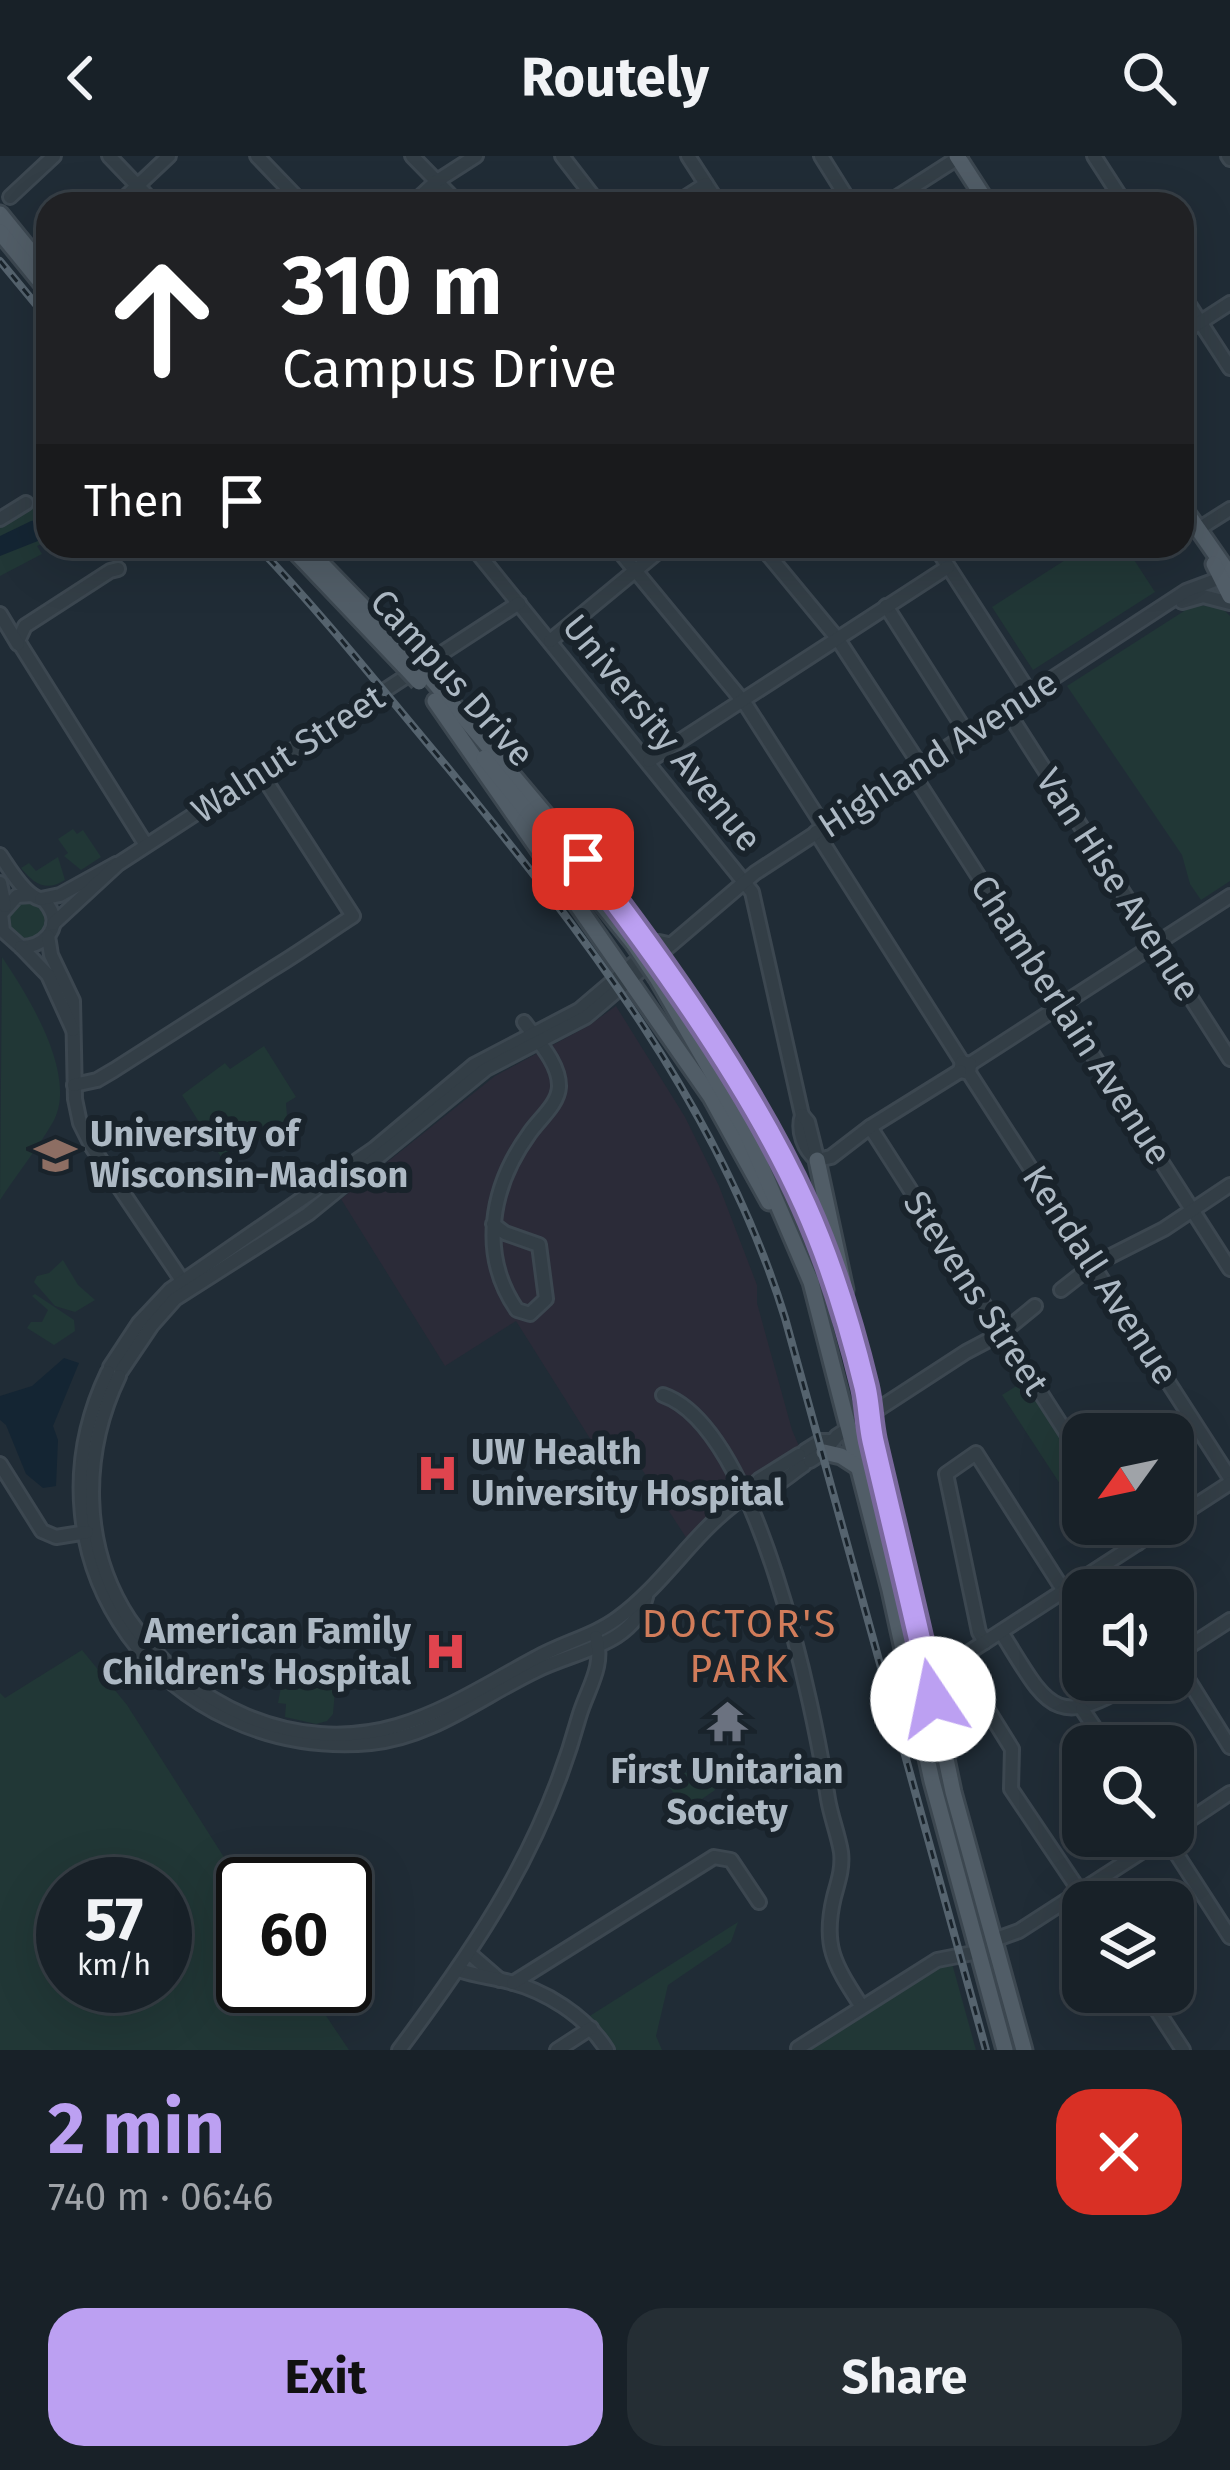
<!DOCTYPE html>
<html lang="en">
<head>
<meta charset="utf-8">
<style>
  :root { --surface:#182128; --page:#252e34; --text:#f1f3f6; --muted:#9fa3a8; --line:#363e45; --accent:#bca0f2 }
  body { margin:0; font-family:"Fira Sans",sans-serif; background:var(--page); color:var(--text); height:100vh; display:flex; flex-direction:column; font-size:45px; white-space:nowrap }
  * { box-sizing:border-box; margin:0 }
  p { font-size:39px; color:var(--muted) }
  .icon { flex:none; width:66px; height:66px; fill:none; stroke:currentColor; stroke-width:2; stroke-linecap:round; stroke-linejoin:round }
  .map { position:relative; height:1894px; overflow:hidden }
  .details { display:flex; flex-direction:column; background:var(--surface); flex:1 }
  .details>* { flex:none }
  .top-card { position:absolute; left:36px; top:36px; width:1158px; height:366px; border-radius:36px; box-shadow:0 12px 48px #0002,0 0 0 3px var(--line); background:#202124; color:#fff; overflow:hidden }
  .needle { width:78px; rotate:237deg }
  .controls { position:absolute; left:1062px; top:1257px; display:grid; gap:24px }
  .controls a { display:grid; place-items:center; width:132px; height:132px; border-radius:24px; background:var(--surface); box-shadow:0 12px 48px #0002,0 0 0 3px var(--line); font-size:60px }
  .speed { position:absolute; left:36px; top:1701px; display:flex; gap:24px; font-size:60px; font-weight:700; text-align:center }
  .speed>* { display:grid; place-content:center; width:156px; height:156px; border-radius:50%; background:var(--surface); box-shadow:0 12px 48px #0002,0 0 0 3px var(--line); line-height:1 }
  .speed small { font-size:30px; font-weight:400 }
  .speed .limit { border:6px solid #111; border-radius:18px; background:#fff; color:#111 }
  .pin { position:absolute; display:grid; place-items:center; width:102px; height:102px; color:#fff; margin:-51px; border-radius:24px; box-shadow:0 6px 18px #0006 }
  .me { position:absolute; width:132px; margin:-66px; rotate:349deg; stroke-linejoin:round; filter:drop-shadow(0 0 9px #0008) }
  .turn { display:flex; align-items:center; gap:42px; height:252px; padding:0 48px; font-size:54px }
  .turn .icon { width:156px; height:156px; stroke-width:2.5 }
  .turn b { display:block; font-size:84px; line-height:102px }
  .then { display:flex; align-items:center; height:114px; padding:0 48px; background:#0003; gap:24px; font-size:45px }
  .round { display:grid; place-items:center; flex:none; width:126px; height:126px; border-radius:36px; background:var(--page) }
  .overview { display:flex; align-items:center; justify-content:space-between; height:204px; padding:0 48px }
  h1 { font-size:72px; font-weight:700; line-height:90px; color:var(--accent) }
  .button { display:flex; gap:24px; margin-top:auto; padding:24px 48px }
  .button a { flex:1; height:138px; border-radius:36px; background:var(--accent); color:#111; font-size:48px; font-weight:700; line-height:138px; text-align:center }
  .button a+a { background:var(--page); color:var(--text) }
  header { display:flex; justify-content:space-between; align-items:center; height:156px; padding:0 48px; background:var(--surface); font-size:54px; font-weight:700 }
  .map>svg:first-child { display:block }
  .medical { fill:#2b2b38 }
  .green { fill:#213736; fill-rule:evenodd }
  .water { fill:#142533 }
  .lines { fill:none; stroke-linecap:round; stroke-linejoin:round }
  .minor-casing { stroke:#3c4750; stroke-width:18 }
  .major-casing { stroke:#3c4750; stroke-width:21 }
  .minor { stroke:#333e46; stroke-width:12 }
  .major { stroke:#515d67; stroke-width:15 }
  .rail-casing { stroke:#55636e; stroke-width:8 }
  .rail { stroke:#19232b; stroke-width:3; stroke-dasharray:9; stroke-linecap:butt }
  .major-bridge-casing { stroke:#3c4750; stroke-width:21; stroke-linecap:butt }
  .major-bridge { stroke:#515d67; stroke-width:15 }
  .route-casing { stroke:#7a689d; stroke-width:30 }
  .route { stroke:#bca0f2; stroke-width:21 }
  .labels { text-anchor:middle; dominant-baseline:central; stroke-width:12; stroke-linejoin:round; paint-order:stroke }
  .street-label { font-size:36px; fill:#adb9c4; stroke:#19232b }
  .poi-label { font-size:36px; font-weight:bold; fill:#adb9c4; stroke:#19232b; text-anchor:start }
  .neighbourhood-label { font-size:39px; letter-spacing:3px; fill:#d17c5a; stroke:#19232b }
</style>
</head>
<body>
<header><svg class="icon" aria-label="back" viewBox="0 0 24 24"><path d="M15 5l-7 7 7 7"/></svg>Routely<svg class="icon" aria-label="search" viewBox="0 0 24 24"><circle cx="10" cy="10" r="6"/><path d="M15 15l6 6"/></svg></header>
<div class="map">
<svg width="1230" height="1894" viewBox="0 0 1230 1894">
  <rect width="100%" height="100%" fill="#202c36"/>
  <path class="medical" d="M616,850L685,961L719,1030L757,1129V1147L792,1274L802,1297L711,1360L687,1383L619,1278L596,1292L516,1165L445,1210L341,1043L495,920L588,870Z"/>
  <g class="green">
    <path d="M48,343V385L37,390L42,398L0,420V369Z"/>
    <path d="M1087,390H1125L1155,436L1033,514L992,451Z"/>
    <path d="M1195,448L1223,453L1230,460V725L1201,744L1190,728L1182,699L1067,530Z"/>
    <path d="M73,673L77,678L83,674L101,701L81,714L64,700L68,697L58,683Z"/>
    <path d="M58,701L65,724C46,736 34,728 21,712L29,707L36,715Z"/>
    <circle cx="27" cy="764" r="18"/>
    <path d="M2,801C27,838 79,920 53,966C38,992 17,1018 0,1044Z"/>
    <path d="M264,890L296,941L286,947L287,960L282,967L231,1000L221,1001L182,939L225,907L230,913Z"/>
    <path d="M714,904L769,992L810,1076L843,1189L839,1190L814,1107Z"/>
    <path d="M63,1104L78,1129L95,1144L75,1156L55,1150L34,1126L37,1120L49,1117Z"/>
    <path d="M35,1138L74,1164L75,1175L54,1189L27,1172L31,1166H42L48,1154L32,1140Z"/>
    <path d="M1026,1224L1083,1312V1350L1077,1354L1002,1239Z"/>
    <path d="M82,1494L127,1549L243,1731V1830H306L349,1894H0V1537L5,1542ZM63,1728H165V1830H63Z"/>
    <path d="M293,1514L336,1522L333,1558L327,1565L316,1568L285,1561L286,1548L278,1547L284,1515Z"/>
    <path d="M677,1613L714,1629L715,1634L686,1654L665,1625L667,1617Z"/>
    <path d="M738,1766L731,1786L668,1829L656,1880L662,1894H610L585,1863Z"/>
    <path d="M950,1800L976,1894H798Z"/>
  </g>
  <g class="water">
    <path d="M48,362V381L0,400V380L31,365Z"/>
    <path d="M64,1202L79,1207L53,1270L58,1284L56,1330L43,1332L26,1318L6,1269L0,1264V1240L32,1230Z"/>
  </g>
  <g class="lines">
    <defs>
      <g id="minor">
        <path d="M109,0L155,48"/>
        <path d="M257,0L303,48"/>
        <path d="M412,0L459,48"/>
        <path d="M562,0L599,48"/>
        <path d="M688,0L719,48"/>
        <path d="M821,0L851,48"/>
        <path d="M1094,0L1125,48"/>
        <path d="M1228,0L1230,3"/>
        <path d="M10,41L54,0"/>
        <path d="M118,48L169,0"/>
        <path d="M412,48L437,25L476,0"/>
        <path d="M675,48L706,28"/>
        <path d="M886,48L961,0"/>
        <path d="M1182,138L1230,212"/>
        <path d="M1182,178L1230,147"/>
        <path d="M0,363L26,347"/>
        <path d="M1197,374L1230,353"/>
        <path d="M472,390L752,736L802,959C797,975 804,994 817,1004"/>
        <path d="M615,390L746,549L824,671"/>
        <path d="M761,390L837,482L920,609"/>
        <path d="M935,390L1031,539"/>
        <path d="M118,413L110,415L25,470L18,485L146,689"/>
        <path d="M1182,446L1203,440L1230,447"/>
        <path d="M886,450L968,579"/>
        <path d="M0,458L18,488"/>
        <path d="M550,485L665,390"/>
        <path d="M1007,555L1230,903"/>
        <path d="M649,605L948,411"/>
        <path d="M911,615L1230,1113"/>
        <path d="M816,676L962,906"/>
        <path d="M0,699C9,712 19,730 32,739C43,747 41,739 49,751C63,773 42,791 21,791L3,775L1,758L17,740L32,739"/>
        <path d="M0,727L5,750"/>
        <path d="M41,743L60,739L116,708"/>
        <path d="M53,768L118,708L519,447"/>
        <path d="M48,780L51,799L73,845L75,943L80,967L92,991L185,1129"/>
        <path d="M21,791L48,819L73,874"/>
        <path d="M970,908L1230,740"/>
        <path d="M969,917L960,915L962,906L970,908L969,917L1230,1322"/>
        <path d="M74,929L97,924L114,914L272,813C299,797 325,778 353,760L260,616"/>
        <path d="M802,959L808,966L817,1002"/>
        <path d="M870,971L1083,1303"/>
        <path d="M817,1004L831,1001L870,971L960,915"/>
        <path d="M493,1068L505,1077L539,1089L546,1143L530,1158L517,1154C479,1099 490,1032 529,978C538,964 558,949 559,931C560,908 537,884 524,866"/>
        <path d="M1061,1134L1093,1109L1164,1073L1230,1029"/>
        <path d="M110,1211L139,1167L170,1134L374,993L474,909L579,854L659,786L668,788"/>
        <path d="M121,1215L152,1169L175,1143L308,1058L486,913L586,861L755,717L1186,435L1221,422L1229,424"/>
        <path d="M108,1216C17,1405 165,1605 371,1587C433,1581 482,1540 537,1514C575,1495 634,1489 646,1441"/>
        <path d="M119,1220C82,1297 81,1390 129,1463C187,1549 294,1600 397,1570C447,1555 491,1526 536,1502C562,1487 594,1480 618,1462C662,1430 691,1381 734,1348C745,1339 754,1337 766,1334C778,1330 793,1316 804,1309"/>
        <path d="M663,1239C758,1272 814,1552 828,1643C831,1661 838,1678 841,1696C843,1712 838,1726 834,1741C822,1791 835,1809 862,1851"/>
        <path d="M805,1295L821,1285H830"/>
        <path d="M810,1305L824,1296L837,1280L966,1196L1002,1177L1035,1150"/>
        <path d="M0,1308L42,1375L56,1381L87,1376"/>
        <path d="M757,1333L759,1324L799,1299"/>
        <path d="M1173,1364L1230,1327"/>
        <path d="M1125,1368L1138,1387"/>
        <path d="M1001,1476C1047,1549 1053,1577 1137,1524"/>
        <path d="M985,1486L979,1476L946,1318L976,1297L1064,1435"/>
        <path d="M965,1499L984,1548L1012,1593L1011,1633L1087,1746"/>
        <path d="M1173,1501L1230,1464"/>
        <path d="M1174,1501L1230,1591"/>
        <path d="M927,1517L957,1504L1167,1368"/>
        <path d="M1082,1553L1107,1590"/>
        <path d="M1173,1675L1230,1637"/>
        <path d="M1165,1680L1230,1781"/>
        <path d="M994,1784L1019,1775L1166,1680"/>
        <path d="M470,1798L500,1824"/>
        <path d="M459,1814C476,1820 490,1821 506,1825C545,1834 586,1860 607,1894"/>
        <path d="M513,1827L714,1701L731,1704L759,1746"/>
        <path d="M1145,1836L1183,1894"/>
        <path d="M798,1892L937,1804L978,1796"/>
        <path d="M399,1894C479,1787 543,1692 579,1561C587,1533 605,1511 596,1481"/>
        <path d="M557,1894L591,1872"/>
      </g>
      <g id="major">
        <path d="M957,0L988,48"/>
        <path d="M0,58L48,117"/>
        <path d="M0,76L48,135"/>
        <path d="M1182,350L1230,419"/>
        <path d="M290,390L405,511"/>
        <path d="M304,390L415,504"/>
        <path d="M1214,408L1230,440"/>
        <path d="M429,520L583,703L642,781"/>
        <path d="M435,545L711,941L769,1046"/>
        <path d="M484,602L634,788"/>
        <path d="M665,814L778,996L811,1065L848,1167L866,1237L871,1276L913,1446L953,1636L1024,1894"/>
        <path d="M657,822L747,977L811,1126L890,1434L932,1625L1005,1894"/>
        <path d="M817,1004L845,1134"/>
        <path d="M824,1296L841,1300L858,1311"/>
      </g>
    </defs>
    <use href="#minor" class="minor-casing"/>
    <use href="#major" class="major-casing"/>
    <use href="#minor" class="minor"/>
    <use href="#major" class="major"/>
    <defs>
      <g id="rail">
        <path d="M0,105L48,163"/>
        <path d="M257,390C325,461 385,537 448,612C585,779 721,953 785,1162L986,1894"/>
      </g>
    </defs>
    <use href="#rail" class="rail-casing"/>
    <use href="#rail" class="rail"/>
    <defs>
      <g id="major-bridge">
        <path d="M415,504L429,520"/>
        <path d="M405,511L419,526"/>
        <path d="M642,781L665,814"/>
        <path d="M634,788L657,822"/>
      </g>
    </defs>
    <use href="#major-bridge" class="major-bridge-casing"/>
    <use href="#major-bridge" class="major-bridge"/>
  </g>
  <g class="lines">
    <defs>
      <path id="route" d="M583,703C662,805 752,931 805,1049C831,1107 850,1169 865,1231C869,1248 869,1267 873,1285C893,1371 914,1456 933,1543"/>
    </defs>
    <use href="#route" class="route-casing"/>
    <use href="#route" class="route"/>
  </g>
  <defs>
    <symbol id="university-bare" viewBox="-9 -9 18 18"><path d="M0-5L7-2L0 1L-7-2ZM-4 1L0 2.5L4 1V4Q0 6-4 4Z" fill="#8d6e63" stroke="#19232b" stroke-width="2.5" paint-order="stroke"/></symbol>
    <symbol id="hospital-bare" viewBox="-9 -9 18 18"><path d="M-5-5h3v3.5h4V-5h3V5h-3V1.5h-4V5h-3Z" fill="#e0444e" stroke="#19232b" stroke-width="2.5" paint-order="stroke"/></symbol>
    <symbol id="temple-bare" viewBox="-9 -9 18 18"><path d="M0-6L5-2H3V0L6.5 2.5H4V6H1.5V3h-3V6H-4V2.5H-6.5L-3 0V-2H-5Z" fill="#6b7280" stroke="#19232b" stroke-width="2.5" paint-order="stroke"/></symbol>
  </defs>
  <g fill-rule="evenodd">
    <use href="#university-bare" x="26" y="970" width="59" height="59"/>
    <use href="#hospital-bare" x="408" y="1288" width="59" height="59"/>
    <use href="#hospital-bare" x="416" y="1466" width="59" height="59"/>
    <use href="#temple-bare" x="698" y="1536" width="59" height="59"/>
  </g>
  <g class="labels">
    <g class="street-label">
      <text transform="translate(452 522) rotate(48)">Campus Drive</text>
      <text transform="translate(662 577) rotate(51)">University Avenue</text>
      <text transform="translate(288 598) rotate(-33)">Walnut Street</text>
      <text transform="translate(938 598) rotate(-33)">Highland Avenue</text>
      <text transform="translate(1118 729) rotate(57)">Van Hise Avenue</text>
      <text transform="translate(1071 864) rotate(57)">Chamberlain Avenue</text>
      <text transform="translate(1100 1119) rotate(57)">Kendall Avenue</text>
      <text transform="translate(976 1137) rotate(57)">Stevens Street</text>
    </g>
    <g class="poi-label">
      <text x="90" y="978">University of<tspan x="90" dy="41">Wisconsin-Madison</tspan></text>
      <text x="471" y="1296">UW Health<tspan x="471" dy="41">University Hospital</tspan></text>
      <text x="411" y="1475" text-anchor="end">American Family<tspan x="411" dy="41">Children's Hospital</tspan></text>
      <text x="727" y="1615" text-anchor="middle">First Unitarian<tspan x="727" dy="41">Society</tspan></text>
    </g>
    <g class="neighbourhood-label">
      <text x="740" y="1468">DOCTOR'S<tspan x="740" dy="45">PARK</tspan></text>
    </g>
  </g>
</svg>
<div class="controls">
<a><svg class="needle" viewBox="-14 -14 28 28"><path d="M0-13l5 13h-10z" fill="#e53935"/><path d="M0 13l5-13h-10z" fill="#9fa3a8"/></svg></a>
<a><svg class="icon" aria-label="sound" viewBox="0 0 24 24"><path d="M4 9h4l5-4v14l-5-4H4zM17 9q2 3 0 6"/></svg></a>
<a><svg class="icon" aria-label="search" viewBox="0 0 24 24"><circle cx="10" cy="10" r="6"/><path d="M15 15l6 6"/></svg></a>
<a><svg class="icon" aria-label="layers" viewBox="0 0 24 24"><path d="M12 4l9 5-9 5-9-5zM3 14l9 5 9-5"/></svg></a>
</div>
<div class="speed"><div>57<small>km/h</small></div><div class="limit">60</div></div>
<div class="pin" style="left:583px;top:703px;background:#d93025"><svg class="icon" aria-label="arrive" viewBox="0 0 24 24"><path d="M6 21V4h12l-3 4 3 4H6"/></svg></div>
<svg class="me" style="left:933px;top:1543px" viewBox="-20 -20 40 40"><circle r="19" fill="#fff"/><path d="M0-13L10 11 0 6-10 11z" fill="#bca0f2"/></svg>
<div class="top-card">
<div class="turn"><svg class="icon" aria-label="ahead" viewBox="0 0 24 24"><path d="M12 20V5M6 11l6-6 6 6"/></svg><div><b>310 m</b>Campus Drive</div></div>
<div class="then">Then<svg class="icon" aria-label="arrive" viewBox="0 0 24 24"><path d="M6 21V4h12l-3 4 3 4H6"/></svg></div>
</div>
</div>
<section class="details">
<div class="overview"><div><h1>2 min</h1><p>740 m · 06:46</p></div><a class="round" style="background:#d93025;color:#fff"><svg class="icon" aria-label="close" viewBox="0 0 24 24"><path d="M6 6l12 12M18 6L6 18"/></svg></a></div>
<div class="button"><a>Exit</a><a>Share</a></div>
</section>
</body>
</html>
